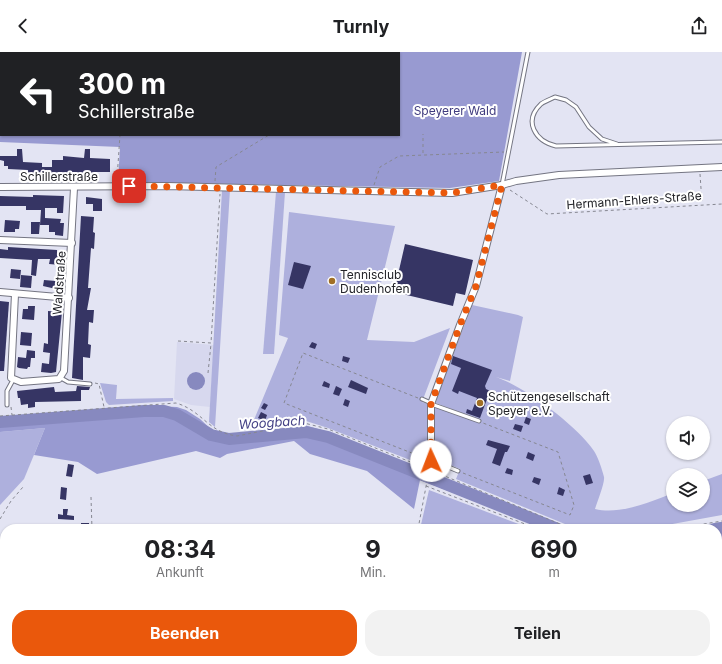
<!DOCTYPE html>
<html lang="de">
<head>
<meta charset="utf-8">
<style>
  :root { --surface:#fff; --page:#f2f2f2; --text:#202124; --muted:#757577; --accent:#ea580c }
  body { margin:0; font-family:Inter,sans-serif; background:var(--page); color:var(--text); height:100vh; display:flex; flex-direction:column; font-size:15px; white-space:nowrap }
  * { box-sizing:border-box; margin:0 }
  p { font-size:13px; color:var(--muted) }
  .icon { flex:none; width:22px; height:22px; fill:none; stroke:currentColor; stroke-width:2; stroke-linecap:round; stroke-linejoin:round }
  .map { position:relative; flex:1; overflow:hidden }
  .details { position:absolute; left:0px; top:472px; width:722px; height:140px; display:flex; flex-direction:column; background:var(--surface); border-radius:16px 16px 0 0; box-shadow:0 1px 3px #0004 }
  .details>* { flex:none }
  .guide { position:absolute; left:0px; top:0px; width:400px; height:84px; box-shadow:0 1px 3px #0004; background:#202124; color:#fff; overflow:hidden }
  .fabs { position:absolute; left:666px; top:364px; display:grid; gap:8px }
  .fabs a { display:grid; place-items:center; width:44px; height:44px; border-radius:50%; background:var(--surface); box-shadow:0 1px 3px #0004; font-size:20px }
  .pin { position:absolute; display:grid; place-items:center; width:34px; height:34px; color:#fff; margin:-17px; border-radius:8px; box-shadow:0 2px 6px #0006 }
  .me { position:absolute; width:44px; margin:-22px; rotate:358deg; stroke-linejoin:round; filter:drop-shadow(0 0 3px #0008) }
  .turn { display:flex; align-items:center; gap:14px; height:84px; padding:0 12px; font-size:18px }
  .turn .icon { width:52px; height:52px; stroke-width:2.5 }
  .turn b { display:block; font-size:28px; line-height:34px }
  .eta { display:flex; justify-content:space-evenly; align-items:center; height:68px; text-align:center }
  .eta b { font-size:24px; font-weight:700; line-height:28px }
  .cta { display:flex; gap:8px; margin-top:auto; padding:8px 12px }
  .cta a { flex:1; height:46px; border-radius:16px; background:var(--accent); color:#fff; font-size:16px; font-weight:700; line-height:46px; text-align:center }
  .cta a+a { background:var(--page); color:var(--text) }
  header { display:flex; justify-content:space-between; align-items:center; height:52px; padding:0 12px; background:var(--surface); font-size:18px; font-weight:700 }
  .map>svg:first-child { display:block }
  .built { fill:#d7d8ee }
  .green { fill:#aeb0dd }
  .forest { fill:#989ad1; fill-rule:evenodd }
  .water { fill:#8789bf }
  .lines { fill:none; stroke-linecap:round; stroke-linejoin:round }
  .river { stroke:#8789bf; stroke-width:12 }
  .building { fill:#363564 }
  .service-casing { stroke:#747582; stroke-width:5 }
  .minor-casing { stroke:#747582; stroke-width:8 }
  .path { stroke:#868791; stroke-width:1; stroke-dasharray:3 3; stroke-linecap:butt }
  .service { stroke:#fff; stroke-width:3 }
  .minor { stroke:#fff; stroke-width:6 }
  .route { stroke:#ea580c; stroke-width:7; stroke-dasharray:0 12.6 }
  .poi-dot { fill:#a16f25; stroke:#fff; stroke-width:1.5 }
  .labels { text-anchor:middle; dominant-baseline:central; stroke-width:4; stroke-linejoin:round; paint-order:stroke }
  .park-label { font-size:12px; fill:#403c7f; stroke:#fff }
  .street-label { font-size:12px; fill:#232429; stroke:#fff }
  .poi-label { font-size:12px; fill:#232429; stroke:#fff; text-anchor:start }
  .water-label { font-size:13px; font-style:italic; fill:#454286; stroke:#fff }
</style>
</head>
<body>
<header><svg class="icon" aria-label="back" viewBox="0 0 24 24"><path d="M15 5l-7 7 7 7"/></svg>Turnly<svg class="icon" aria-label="share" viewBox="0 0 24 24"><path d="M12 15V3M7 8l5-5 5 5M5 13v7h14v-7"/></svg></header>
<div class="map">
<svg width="722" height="612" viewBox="0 0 722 612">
  <rect width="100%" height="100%" fill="#e3e4f3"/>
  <path class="built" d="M177,290L214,293L210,355L191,353L174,347Z"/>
  <g class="green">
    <path d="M222,138H230L215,375L209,370Z"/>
    <path d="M276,140H285L274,302H263Z"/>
    <path d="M289,160L395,174L367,288L414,290L450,276L422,350L479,370V368L436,351L437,345L472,253L518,263L511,282L518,263L523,265L510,329L496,325C525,335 576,373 594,399C598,405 602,417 604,425C605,431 597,450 595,457C620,463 651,450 673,441V453H703V429L722,422V463L645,477H577L456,427L460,417L427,403L423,413L328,376L306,369L251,375L288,286L279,283Z"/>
    <path d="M100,331L117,333L116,347L173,346V349L109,353L106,350Z"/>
    <path d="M45,376L24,427L0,453V380Z"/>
    <path d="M429,438L532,477H420Z"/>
  </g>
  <g class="forest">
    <path d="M0,0H522L499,129L450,136L118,130L120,95L0,90ZM1,1H399V83H1Z"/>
    <path d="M152,354L177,355L186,358L200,367L214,380L229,385H244L304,373L329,380L568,477H547L420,428L414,457L367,419L310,402L294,389L227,402L220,406L196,399L97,422L78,410L34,403L45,376L0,380V366Z"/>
    <path d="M722,470V568H717V477H682Z"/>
  </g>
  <circle class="water" cx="196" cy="329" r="9"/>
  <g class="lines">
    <g class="river">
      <path d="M0,370L144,359H164L177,363L211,383L229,387L306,380L328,385L558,477"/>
      <path d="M715,477L722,476"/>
      <path d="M717,536L722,529"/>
    </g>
  </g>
  <g class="building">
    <path d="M17,97H22L23,110L42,111V115H52V108H63V104L84,106L85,97H90V106L110,107V120H94L93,122L42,121H28V118L8,117V114H4V109L0,108V104H17Z"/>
    <path d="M33,143L64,144L63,161H57V156H45V166L61,167L60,171H64L63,184L55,183V180H49V173H40L41,158H26V154H0V144L33,145Z"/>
    <path d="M86,145L102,147V159H93V152H86Z"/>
    <path d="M81,164L94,165L93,180L95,181L94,197L91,196L88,236H91L87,258H94L93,271L89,270L88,292L91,293L90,306L83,305V328L72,326Z"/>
    <path d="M5,168L20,169L19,177H15V180H4Z"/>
    <path d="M31,170H40L39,182H31Z"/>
    <path d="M405,192L473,208L465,243L456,241L453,254L394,240Z"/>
    <path d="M8,195L57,198V204H61L60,213L49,212L50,207H38L36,224L31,223L32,208L0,206V197L8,198Z"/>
    <path d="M294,210L311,214L303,237L288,233Z"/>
    <path d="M11,217L21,218L20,227L10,226Z"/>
    <path d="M21,223L32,224L31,236L20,235Z"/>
    <path d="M44,228L56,229V237L43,234Z"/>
    <path d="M0,249L9,250L4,319H0Z"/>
    <path d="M28,254H35L34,268L22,267L23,257H28Z"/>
    <path d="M48,259L62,260L56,320L51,321L41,320L42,311L49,312L50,301L43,300L44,291L48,292Z"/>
    <path d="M21,280L32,281L31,294L20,293Z"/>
    <path d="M312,290L317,292L315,297L309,295Z"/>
    <path d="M27,298L35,299V306H31L30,315H28L27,317L19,316L17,315L18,305L26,306Z"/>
    <path d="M343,304L350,306L348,311L342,309Z"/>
    <path d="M453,304L492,318L485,334L486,337L490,339L480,366L466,361L467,357L472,359L477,346L459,339L458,342L452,339L461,316L451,312Z"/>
    <path d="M351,328L368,336L366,342L348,335Z"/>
    <path d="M324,329L330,332L329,336L322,334Z"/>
    <path d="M77,334L90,335L89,338H81V349L35,350V355L28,356V352L21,353L20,346H18L17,339L54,335L55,340L76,339Z"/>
    <path d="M336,334L342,337L339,344L333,342Z"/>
    <path d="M345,347L350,349L348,355L343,353Z"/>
    <path d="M264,351L268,353L265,358L261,356Z"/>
    <path d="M261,360L267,363L265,369L258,366Z"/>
    <path d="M526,365L531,367L529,373L524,371Z"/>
    <path d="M515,372L523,374L521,380L513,377Z"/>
    <path d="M488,388L510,394L507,400H505L500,414L492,411L497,397L486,393Z"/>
    <path d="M528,400L535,403L533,409L526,406Z"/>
    <path d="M68,412L74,413L72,425L66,424Z"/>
    <path d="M507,416L513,418L512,423L505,421Z"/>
    <path d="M590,422L593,431L586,433L583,424Z"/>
    <path d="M534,425L541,427L539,433L532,430Z"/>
    <path d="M61,435L67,436L66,448L60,447Z"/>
    <path d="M559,435L565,438L563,444L557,442Z"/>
    <path d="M63,457H68L67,463L74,464V468L58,467V462L63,463Z"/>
    <rect x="81" y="471" width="8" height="6"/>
  </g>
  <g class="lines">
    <defs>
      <g id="service">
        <path d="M617,92L602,87L589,75L576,55L566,48L555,45C551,47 545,49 541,52C523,69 535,89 556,94L722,90"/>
        <path d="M502,133L528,0"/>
        <path d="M61,326L68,330L90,332"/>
        <path d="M422,347L431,351"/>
        <path d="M431,352L479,369"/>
        <path d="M7,353V339L13,328"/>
        <path d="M427,406L458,419"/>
      </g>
      <g id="minor">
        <path d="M0,135L167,134L452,141L502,133L516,129L559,123L722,115"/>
        <path d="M0,188L72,191"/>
        <path d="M0,240L69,246"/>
        <path d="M15,242L11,326L21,330L59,327L64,319L74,136"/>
        <path d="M429,418L431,409V352L460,273L476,234L502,133"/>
      </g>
    </defs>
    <use href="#service" class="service-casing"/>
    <use href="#minor" class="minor-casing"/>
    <g class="path">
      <path d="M120,0V1"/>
      <path d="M56,1L57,0"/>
      <path d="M324,1V0"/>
      <path d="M0,27H1"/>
      <path d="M423,101V82"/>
      <path d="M700,122L702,151"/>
      <path d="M117,127L120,83"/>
      <path d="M215,129L216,115L269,83"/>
      <path d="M374,133L380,115L399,104L504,100"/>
      <path d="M510,138L547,162L722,152"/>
      <path d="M178,289L211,291L220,142"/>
      <path d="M208,321L211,292"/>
      <path d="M95,331L99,332L104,355"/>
      <path d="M418,346L303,301L284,351L422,405"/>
      <path d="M11,355L12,363"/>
      <path d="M0,364L176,351C203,359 207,380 237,384L304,371L328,377L423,415"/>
      <path d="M435,420L572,477"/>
      <path d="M463,421L570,463L574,453L558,400L483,371"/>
      <path d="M426,434L538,477"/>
      <path d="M91,445L92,477"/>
      <path d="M0,467L11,449L23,435"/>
      <path d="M418,477L428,424"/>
      <path d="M674,477L722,469"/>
      <path d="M0,525L5,524"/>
      <path d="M605,607L648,612"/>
      <path d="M505,612L506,607"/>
      <path d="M713,612L722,611"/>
    </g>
    <use href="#service" class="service"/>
    <use href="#minor" class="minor"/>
  </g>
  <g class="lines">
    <path class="route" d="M129,134L452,141L502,133L476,234L460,273L431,352V409"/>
  </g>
  <g class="poi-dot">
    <circle cx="332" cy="229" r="4"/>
    <circle cx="480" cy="351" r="4"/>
  </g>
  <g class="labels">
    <g class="park-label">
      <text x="455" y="58">Speyerer Wald</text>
    </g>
    <g class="street-label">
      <text x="59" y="124">Schillerstraße</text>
      <text transform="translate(634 148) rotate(-4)">Hermann-Ehlers-Straße</text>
      <text transform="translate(59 231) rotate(-86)">Waldstraße</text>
    </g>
    <g class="poi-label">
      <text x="340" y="222">Tennisclub<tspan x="340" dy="14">Dudenhofen</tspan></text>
      <text x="488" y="344">Schützengesellschaft<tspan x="488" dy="14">Speyer e.V.</tspan></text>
    </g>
    <g class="water-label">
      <text transform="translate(272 370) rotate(-4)">Woogbach</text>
    </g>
  </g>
</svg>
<div class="fabs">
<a><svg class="icon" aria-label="sound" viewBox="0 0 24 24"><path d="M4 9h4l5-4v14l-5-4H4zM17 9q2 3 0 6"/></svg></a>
<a><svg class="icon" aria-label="layers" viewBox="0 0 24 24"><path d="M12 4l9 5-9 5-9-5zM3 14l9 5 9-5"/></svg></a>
</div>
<div class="pin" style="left:129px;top:134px;background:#d93025"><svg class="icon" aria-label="arrive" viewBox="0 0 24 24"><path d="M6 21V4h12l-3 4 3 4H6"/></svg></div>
<svg class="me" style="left:431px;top:409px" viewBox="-20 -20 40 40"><circle r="19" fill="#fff"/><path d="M0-13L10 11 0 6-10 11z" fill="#ea580c"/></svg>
<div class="guide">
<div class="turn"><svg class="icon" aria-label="left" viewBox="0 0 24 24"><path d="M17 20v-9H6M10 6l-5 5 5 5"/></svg><div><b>300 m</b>Schillerstraße</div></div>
</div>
<section class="details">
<div class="eta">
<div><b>08:34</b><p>Ankunft</p></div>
<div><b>9</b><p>Min.</p></div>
<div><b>690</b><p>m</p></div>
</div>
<div class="cta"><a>Beenden</a><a>Teilen</a></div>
</section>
</div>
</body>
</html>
